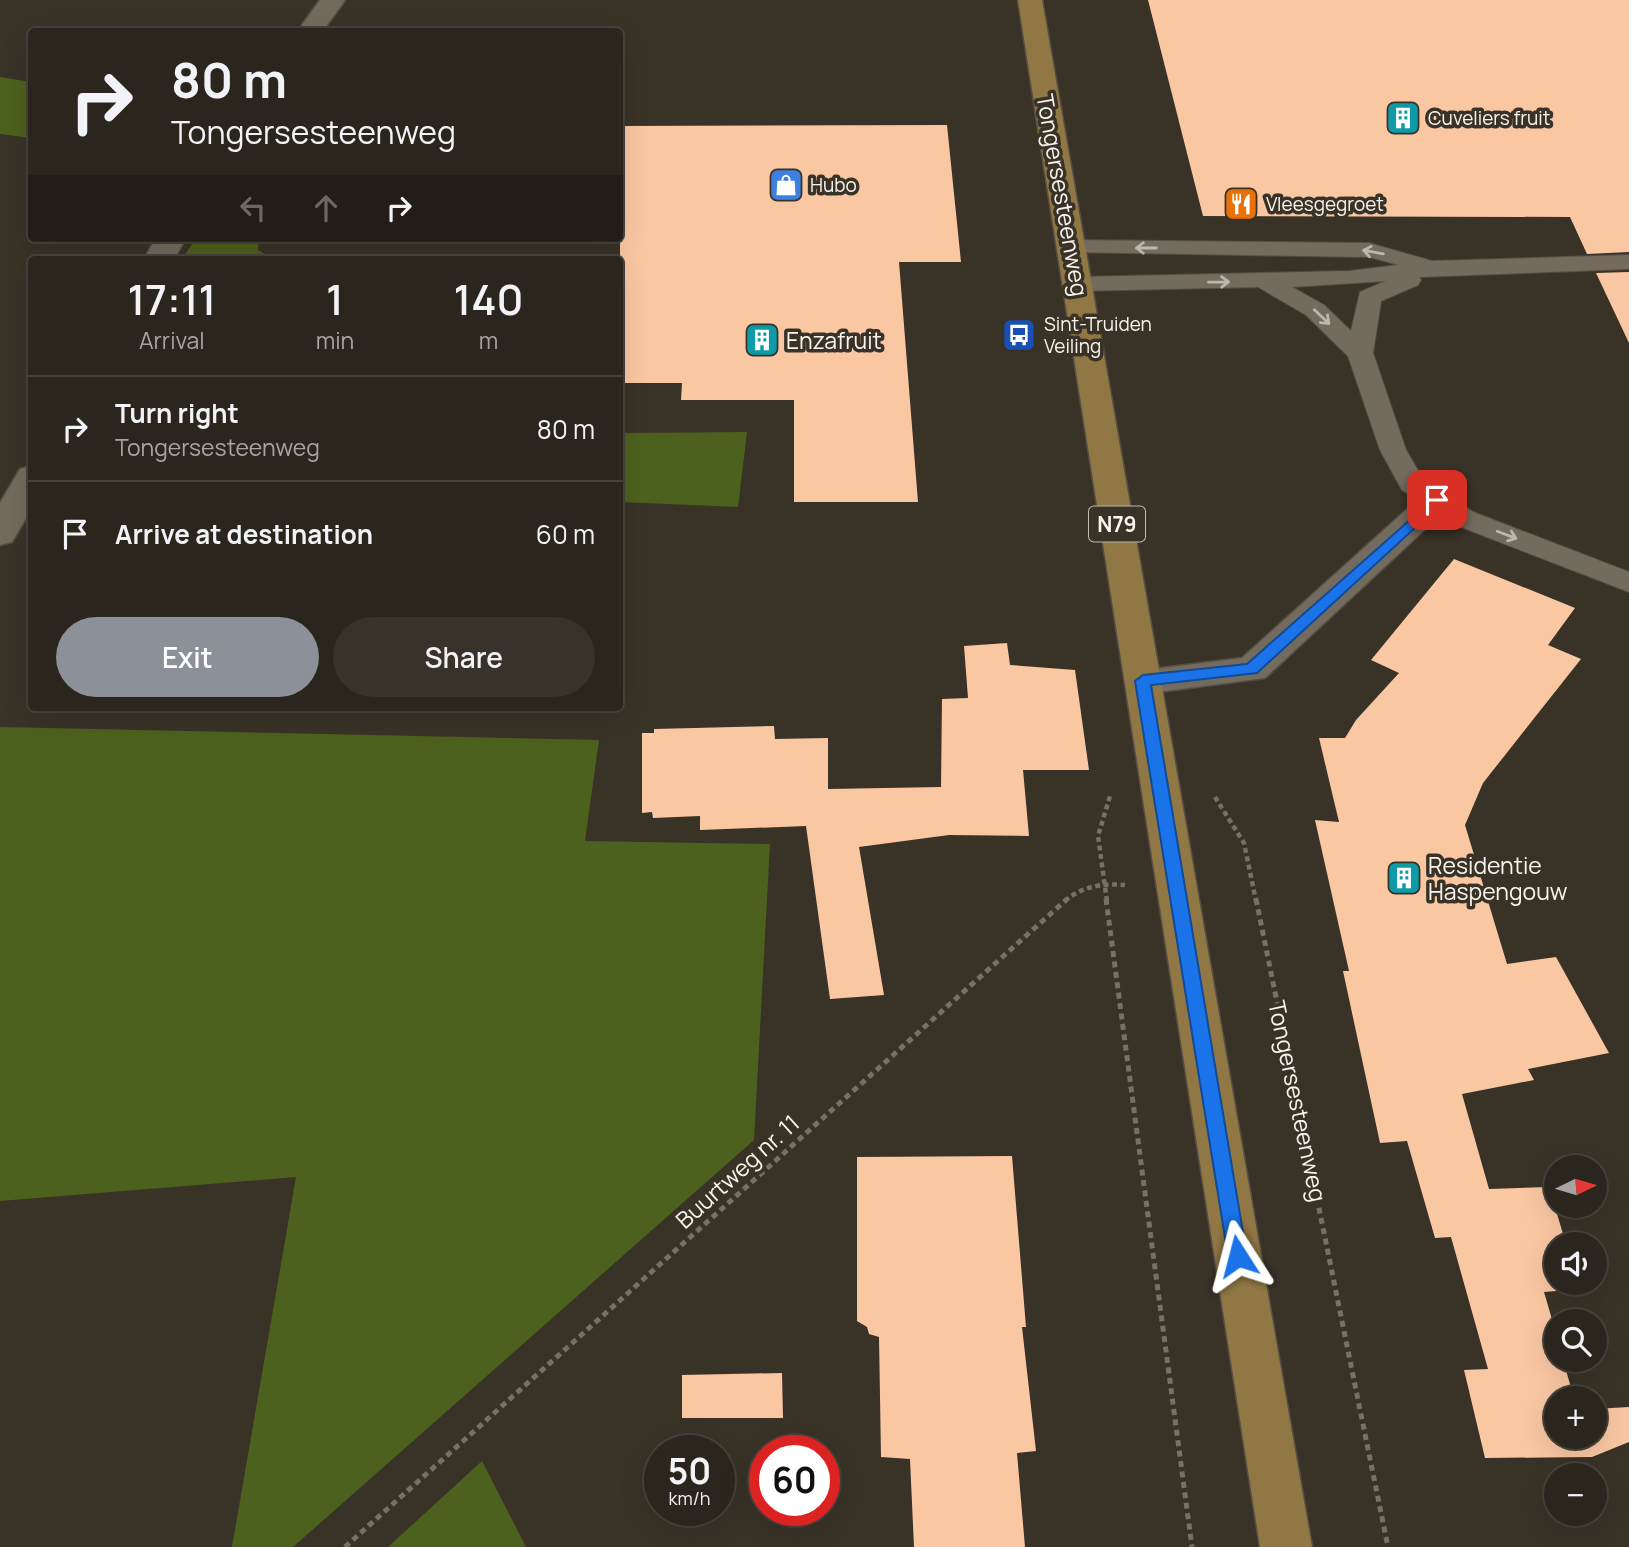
<!DOCTYPE html>
<html lang="en">
<head>
<meta charset="utf-8">
<style>
  :root { --surface:#2b261d; --page:#37322a; --text:#f1f3f6; --muted:#a6a5a4; --line:#47433b; --accent:#8c9099 }
  body { margin:0; font-family:Manrope,sans-serif; background:var(--page); color:var(--text); height:100vh; display:flex; flex-direction:column; font-size:26px; white-space:nowrap }
  * { box-sizing:border-box; margin:0 }
  p { font-size:23px; color:var(--muted) }
  .icon { flex:none; width:38px; height:38px; fill:none; stroke:currentColor; stroke-width:2; stroke-linecap:round; stroke-linejoin:round }
  .map { position:relative; flex:1; overflow:hidden }
  .panel { position:absolute; left:28px; top:256px; width:595px; height:455px; display:flex; flex-direction:column; background:var(--surface); border-radius:7px; box-shadow:0 7px 28px #0002,0 0 0 2px var(--line) }
  .panel>* { flex:none }
  .top-card { position:absolute; left:28px; top:28px; width:595px; height:214px; border-radius:7px; box-shadow:0 7px 28px #0002,0 0 0 2px var(--line); background:#2b261d; color:var(--text); overflow:hidden }
  .needle { width:46px; rotate:85deg }
  .buttons { position:absolute; left:1544px; top:1155px; display:grid; gap:14px }
  .buttons a { display:grid; place-items:center; width:63px; height:63px; border-radius:50%; background:var(--surface); box-shadow:0 7px 28px #0002,0 0 0 2px var(--line); font-size:35px }
  .speed { position:absolute; left:644px; top:1435px; display:flex; gap:14px; font-size:35px; font-weight:700; text-align:center }
  .speed>* { display:grid; place-content:center; width:91px; height:91px; border-radius:50%; background:var(--surface); box-shadow:0 7px 28px #0002,0 0 0 2px var(--line); line-height:1 }
  .speed small { font-size:18px; font-weight:400 }
  .speed .limit { border:10px solid #d22; background:#fff; color:#111 }
  .pin { position:absolute; display:grid; place-items:center; width:60px; height:60px; color:#fff; margin:-30px; border-radius:14px; box-shadow:0 4px 10px #0006 }
  .me { position:absolute; width:77px; margin:-38px; rotate:351deg; stroke-linejoin:round; filter:drop-shadow(0 0 5px #0008) }
  .turn { display:flex; align-items:center; gap:24px; height:147px; padding:0 28px; font-size:32px }
  .turn .icon { width:91px; height:91px; stroke-width:2.5 }
  .turn b { display:block; font-size:49px; line-height:60px }
  .lanes { display:flex; align-items:center; height:66px; padding:0 28px; background:#0003; justify-content:center; gap:35px; direction:ltr }
  .lanes .off { opacity:.35 }
  .eta { display:flex; justify-content:space-evenly; align-items:center; height:119px; text-align:center }
  .eta b { font-size:42px; font-weight:600; line-height:49px }
  .primary-button { display:flex; gap:14px; margin-top:auto; padding:14px 28px }
  .primary-button a { flex:1; height:80px; border-radius:42px; background:var(--accent); color:#fff; font-size:28px; font-weight:600; line-height:80px; text-align:center }
  .primary-button a+a { background:var(--page); color:var(--text) }
  ul { padding:0; list-style:none }
  li { display:flex; align-items:center; gap:21px; height:105px; padding:0 28px; border-top:2px solid var(--line) }
  li div { flex:1 }
  li b { display:block; font-size:26px }
  li em { font-style:normal }
  .map>svg:first-child { display:block }
  .green { fill:#4d611e }
  .building { fill:#fac7a3 }
  .lines { fill:none; stroke-linecap:round; stroke-linejoin:round }
  .lane-casing { stroke:#554e44; stroke-width:2 }
  .street-casing { stroke:#554e44; stroke-width:3 }
  .primary-casing { stroke:#554e44; stroke-width:3 }
  .path-far1 { stroke:#777067; stroke-width:4.5; stroke-dasharray:5 3.5; stroke-linecap:butt }
  .path { stroke:#777067; stroke-width:5; stroke-dasharray:6 4.5; stroke-linecap:butt }
  .lane { fill:#746b5f; fill-rule:evenodd }
  .street { fill:#746b5f; fill-rule:evenodd }
  .primary { fill:#917743; fill-rule:evenodd }
  .oneway { stroke:#bdb6ad }
  .route { fill:#1a73e8; stroke:#114b97; stroke-width:2 }
  .labels { text-anchor:middle; dominant-baseline:central; stroke-width:7; stroke-linejoin:round; paint-order:stroke }
  .far-poi-label { font-size:19px; fill:#f9f4ed; stroke:#393227; text-anchor:start }
  .shield { fill:#393227; stroke:#bfbab2; stroke-width:2 }
  .shield-label { font-size:21px; font-weight:bold; fill:#f9f4ed }
  .street-label { font-size:23px; fill:#f9f4ed; stroke:#393227 }
  .poi-label { font-size:23px; fill:#f9f4ed; stroke:#393227; text-anchor:start }
</style>
</head>
<body>
<div class="map">
<svg width="1629" height="1547" viewBox="0 0 1629 1547">
  <rect width="100%" height="100%" fill="#393227"/>
  <g class="green">
    <path d="M0,77L31,82V138L0,134Z"/>
    <path d="M196,238H259L258,250L274,259H182Z"/>
    <path d="M747,432L738,507L620,502V433Z"/>
    <path d="M0,727L599,740L585,841L770,844L754,1140L293,1547H232L296,1177L0,1201Z"/>
    <path d="M482,1461L526,1547H388Z"/>
  </g>
  <g class="building">
    <path d="M1148,0H1629V252L1587,254L1570,217L1203,216Z"/>
    <path d="M947,125L961,262H899L918,502H794V400H681L682,383H620V126Z"/>
    <path d="M1629,272V343L1596,273Z"/>
    <path d="M1454,559L1575,608L1548,645L1581,659L1483,783L1465,825L1507,964L1556,957L1609,1053L1528,1069L1534,1080L1462,1094L1489,1189L1549,1187L1566,1244H1556V1283H1578L1580,1289L1544,1292L1556,1333V1360H1563L1574,1398H1556V1437H1594V1409L1629,1407V1442L1592,1457L1485,1458L1464,1370L1488,1369L1451,1237L1435,1238L1407,1141L1380,1143L1343,971H1349L1315,820L1339,822L1319,738H1345L1356,720L1399,673L1371,660Z"/>
    <path d="M1007,643L1010,665L1075,670L1089,770H1023L1029,836L949,835L859,847L884,995L830,999L806,826L700,830V816L653,818L652,812L642,813V733H654V729L774,726L775,739L828,738V789L941,787L942,699L968,698L964,646Z"/>
    <path d="M1012,1156L1026,1327H1022L1036,1451L1017,1453L1025,1547H914L910,1459L881,1457L879,1337L869,1334L867,1327L857,1321V1157Z"/>
    <path d="M782,1373L783,1418H682V1375Z"/>
  </g>
  <g class="lines">
    <defs>
      <path id="lane" d="M1072,240L1369,243L1432,261L1629,255V269L1419,277L1421,280L1418,285L1381,301L1373,353L1406,450L1423,479L1473,512L1629,572V592L1453,524L1402,490L1380,450L1348,356L1306,315L1258,287L1077,291L1068,289L1065,284L1068,279L1077,277L1349,271L1399,265L1369,257L1064,252L1060,247L1064,242ZM1386,281L1360,292L1351,331L1324,305L1292,287Z"/>
      <g id="street">
        <path d="M320,0H345L322,32H297Z"/>
        <path d="M156,238H186L174,259H144Z"/>
        <path d="M32,466V508L12,542L0,545V503L20,469Z"/>
        <path d="M1437,489L1449,493L1454,500L1449,507L1265,678L1143,694L1130,690L1125,681L1130,672L1242,658L1425,493Z"/>
      </g>
      <path id="primary" d="M1018,0H1042L1312,1547H1260Z"/>
    </defs>
    <use href="#lane" class="lane-casing"/>
    <use href="#street" class="street-casing"/>
    <use href="#primary" class="primary-casing"/>
    <g class="path-far1">
      <path d="M1215,797L1244,843L1256,901"/>
      <path d="M1065,901C1082,886 1103,883 1125,885"/>
      <path d="M1107,901L1098,836L1110,796"/>
    </g>
    <g class="path">
      <path d="M1106,899L1192,1547"/>
      <path d="M1256,899L1388,1547"/>
      <path d="M345,1547L1067,899"/>
    </g>
    <use href="#lane" class="lane"/>
    <use href="#street" class="street"/>
    <use href="#primary" class="primary"/>
  </g>
  <defs><path id="oneway-shaft" d="M-6 0H5M1.5-3L5.5 0L1.5 3" fill="none" stroke-width="1.6" stroke-linecap="round" stroke-linejoin="round" transform="scale(1.75)"/></defs>
  <g class="oneway">
    <use href="#oneway-shaft" transform="translate(1146 248) rotate(-180)"/>
    <use href="#oneway-shaft" transform="translate(1373 252) rotate(-170)"/>
    <use href="#oneway-shaft" transform="translate(1219 282) rotate(-1)"/>
    <use href="#oneway-shaft" transform="translate(1322 317) rotate(43)"/>
    <use href="#oneway-shaft" transform="translate(1507 535) rotate(21)"/>
  </g>
  <path class="route" d="M1437,496L1444,500L1442,503L1257,673L1151,685L1247,1256L1244,1262L1238,1264L1231,1262L1228,1256L1135,681L1143,675L1247,664Z"/>
  <defs>
    <symbol id="building-square" viewBox="-11 -11 22 22"><rect x="-9" y="-9" width="18" height="18" rx="4" fill="#0f9aa8" stroke="#393227"/><path d="M-4-6H4V6H1V3H-1V6H-4ZM-2.5-4.3h1.7v1.8h-1.7ZM.8-4.3h1.7v1.8H.8ZM-2.5-1h1.7V.8h-1.7ZM.8-1h1.7V.8H.8Z" fill="#fff"/></symbol>
    <symbol id="shop-square" viewBox="-11 -11 22 22"><rect x="-9" y="-9" width="18" height="18" rx="4" fill="#3f7fe0" stroke="#393227"/><path d="M-5-2.5h2.3a2.7 3.5 0 0 1 5.4 0H5L5.5 6h-11ZM-1.5-2.5h3a1.5 2.3 0 0 0-3 0Z" fill="#fff"/></symbol>
    <symbol id="restaurant-square" viewBox="-11 -11 22 22"><rect x="-9" y="-9" width="18" height="18" rx="4" fill="#e8710a" stroke="#393227"/><path d="M-5-6h1v4h1v-4h1v4h1v-4h1v5L-1.5 .5V6h-2V.5L-5-1ZM5-6V6H3V1.5H1.5Q1.5-4 5-6Z" fill="#fff"/></symbol>
    <symbol id="bus-square" viewBox="-11 -11 22 22"><rect x="-9" y="-9" width="18" height="18" rx="4" fill="#1a4fb4" stroke="#393227"/><path d="M-5-6H5V4H4V6H2V4H-2V6H-4V4H-5ZM-3.5-4V0h7V-4ZM-3.5 1.2v1.5H-2V1.2ZM2 1.2v1.5H3.5V1.2Z" fill="#fff"/></symbol>
  </defs>
  <g fill-rule="evenodd">
    <use href="#building-square" x="1384" y="99" width="38" height="38"/>
    <use href="#shop-square" x="767" y="166" width="38" height="38"/>
    <use href="#restaurant-square" x="1222" y="185" width="38" height="38"/>
    <use href="#bus-square" x="1000" y="316" width="38" height="38"/>
    <use href="#building-square" x="743" y="321" width="38" height="38"/>
    <use href="#building-square" x="1385" y="859" width="38" height="38"/>
  </g>
  <g class="labels">
    <g class="far-poi-label">
      <text x="1428" y="118">Cuveliers fruit</text>
      <text x="810" y="185">Hubo</text>
      <text x="1266" y="204">Vleesgegroet</text>
      <text x="1044" y="324">Sint-Truiden<tspan x="1044" dy="22">Veiling</tspan></text>
    </g>
    <rect class="shield" x="1089" y="506.5" width="56" height="35" rx="5"/>
    <g class="shield-label">
      <text x="1117" y="524">N79</text>
    </g>
    <g class="street-label">
      <text transform="translate(1063 195) rotate(80)">Tongersesteenweg</text>
      <text transform="translate(1298 1101) rotate(78)">Tongersesteenweg</text>
      <text transform="translate(737 1171) rotate(-42)">Buurtweg nr. 11</text>
    </g>
    <g class="poi-label">
      <text x="786" y="340">Enzafruit</text>
      <text x="1428" y="865">Residentie<tspan x="1428" dy="26">Haspengouw</tspan></text>
    </g>
  </g>
</svg>
<div class="buttons">
<a><svg class="needle" viewBox="-14 -14 28 28"><path d="M0-13l5 13h-10z" fill="#e53935"/><path d="M0 13l5-13h-10z" fill="#a6a5a4"/></svg></a>
<a><svg class="icon" aria-label="sound" viewBox="0 0 24 24"><path d="M4 9h4l5-4v14l-5-4H4zM17 9q2 3 0 6"/></svg></a>
<a><svg class="icon" aria-label="search" viewBox="0 0 24 24"><circle cx="10" cy="10" r="6"/><path d="M15 15l6 6"/></svg></a>
<a>+</a>
<a>−</a>
</div>
<div class="speed"><div>50<small>km/h</small></div><div class="limit">60</div></div>
<div class="pin" style="left:1437px;top:500px;background:#d93025"><svg class="icon" aria-label="arrive" viewBox="0 0 24 24"><path d="M6 21V4h12l-3 4 3 4H6"/></svg></div>
<svg class="me" style="left:1238px;top:1256px" viewBox="-20 -20 40 40"><path d="M0-17L14 15 0 8-14 15z" fill="#1a73e8" stroke="#fff" stroke-width="4"/></svg>
<div class="top-card">
<div class="turn"><svg class="icon" aria-label="right" viewBox="0 0 24 24"><path d="M7 20v-9h11M14 6l5 5-5 5"/></svg><div><b>80 m</b>Tongersesteenweg</div></div>
<div class="lanes"><svg class="icon off" aria-label="left" viewBox="0 0 24 24"><path d="M17 20v-9H6M10 6l-5 5 5 5"/></svg><svg class="icon off" aria-label="ahead" viewBox="0 0 24 24"><path d="M12 20V5M6 11l6-6 6 6"/></svg><svg class="icon" aria-label="right" viewBox="0 0 24 24"><path d="M7 20v-9h11M14 6l5 5-5 5"/></svg></div>
</div>
<section class="panel">
<div class="eta">
<div><b>17:11</b><p>Arrival</p></div>
<div><b>1</b><p>min</p></div>
<div><b>140</b><p>m</p></div>
</div>
<ul>
<li><svg class="icon" aria-label="right" viewBox="0 0 24 24"><path d="M7 20v-9h11M14 6l5 5-5 5"/></svg><div><b>Turn right</b><p>Tongersesteenweg</p></div><em>80 m</em></li>
<li><svg class="icon" aria-label="arrive" viewBox="0 0 24 24"><path d="M6 21V4h12l-3 4 3 4H6"/></svg><div><b>Arrive at destination</b></div><em>60 m</em></li>
</ul>
<div class="primary-button"><a>Exit</a><a>Share</a></div>
</section>
</div>
</body>
</html>
